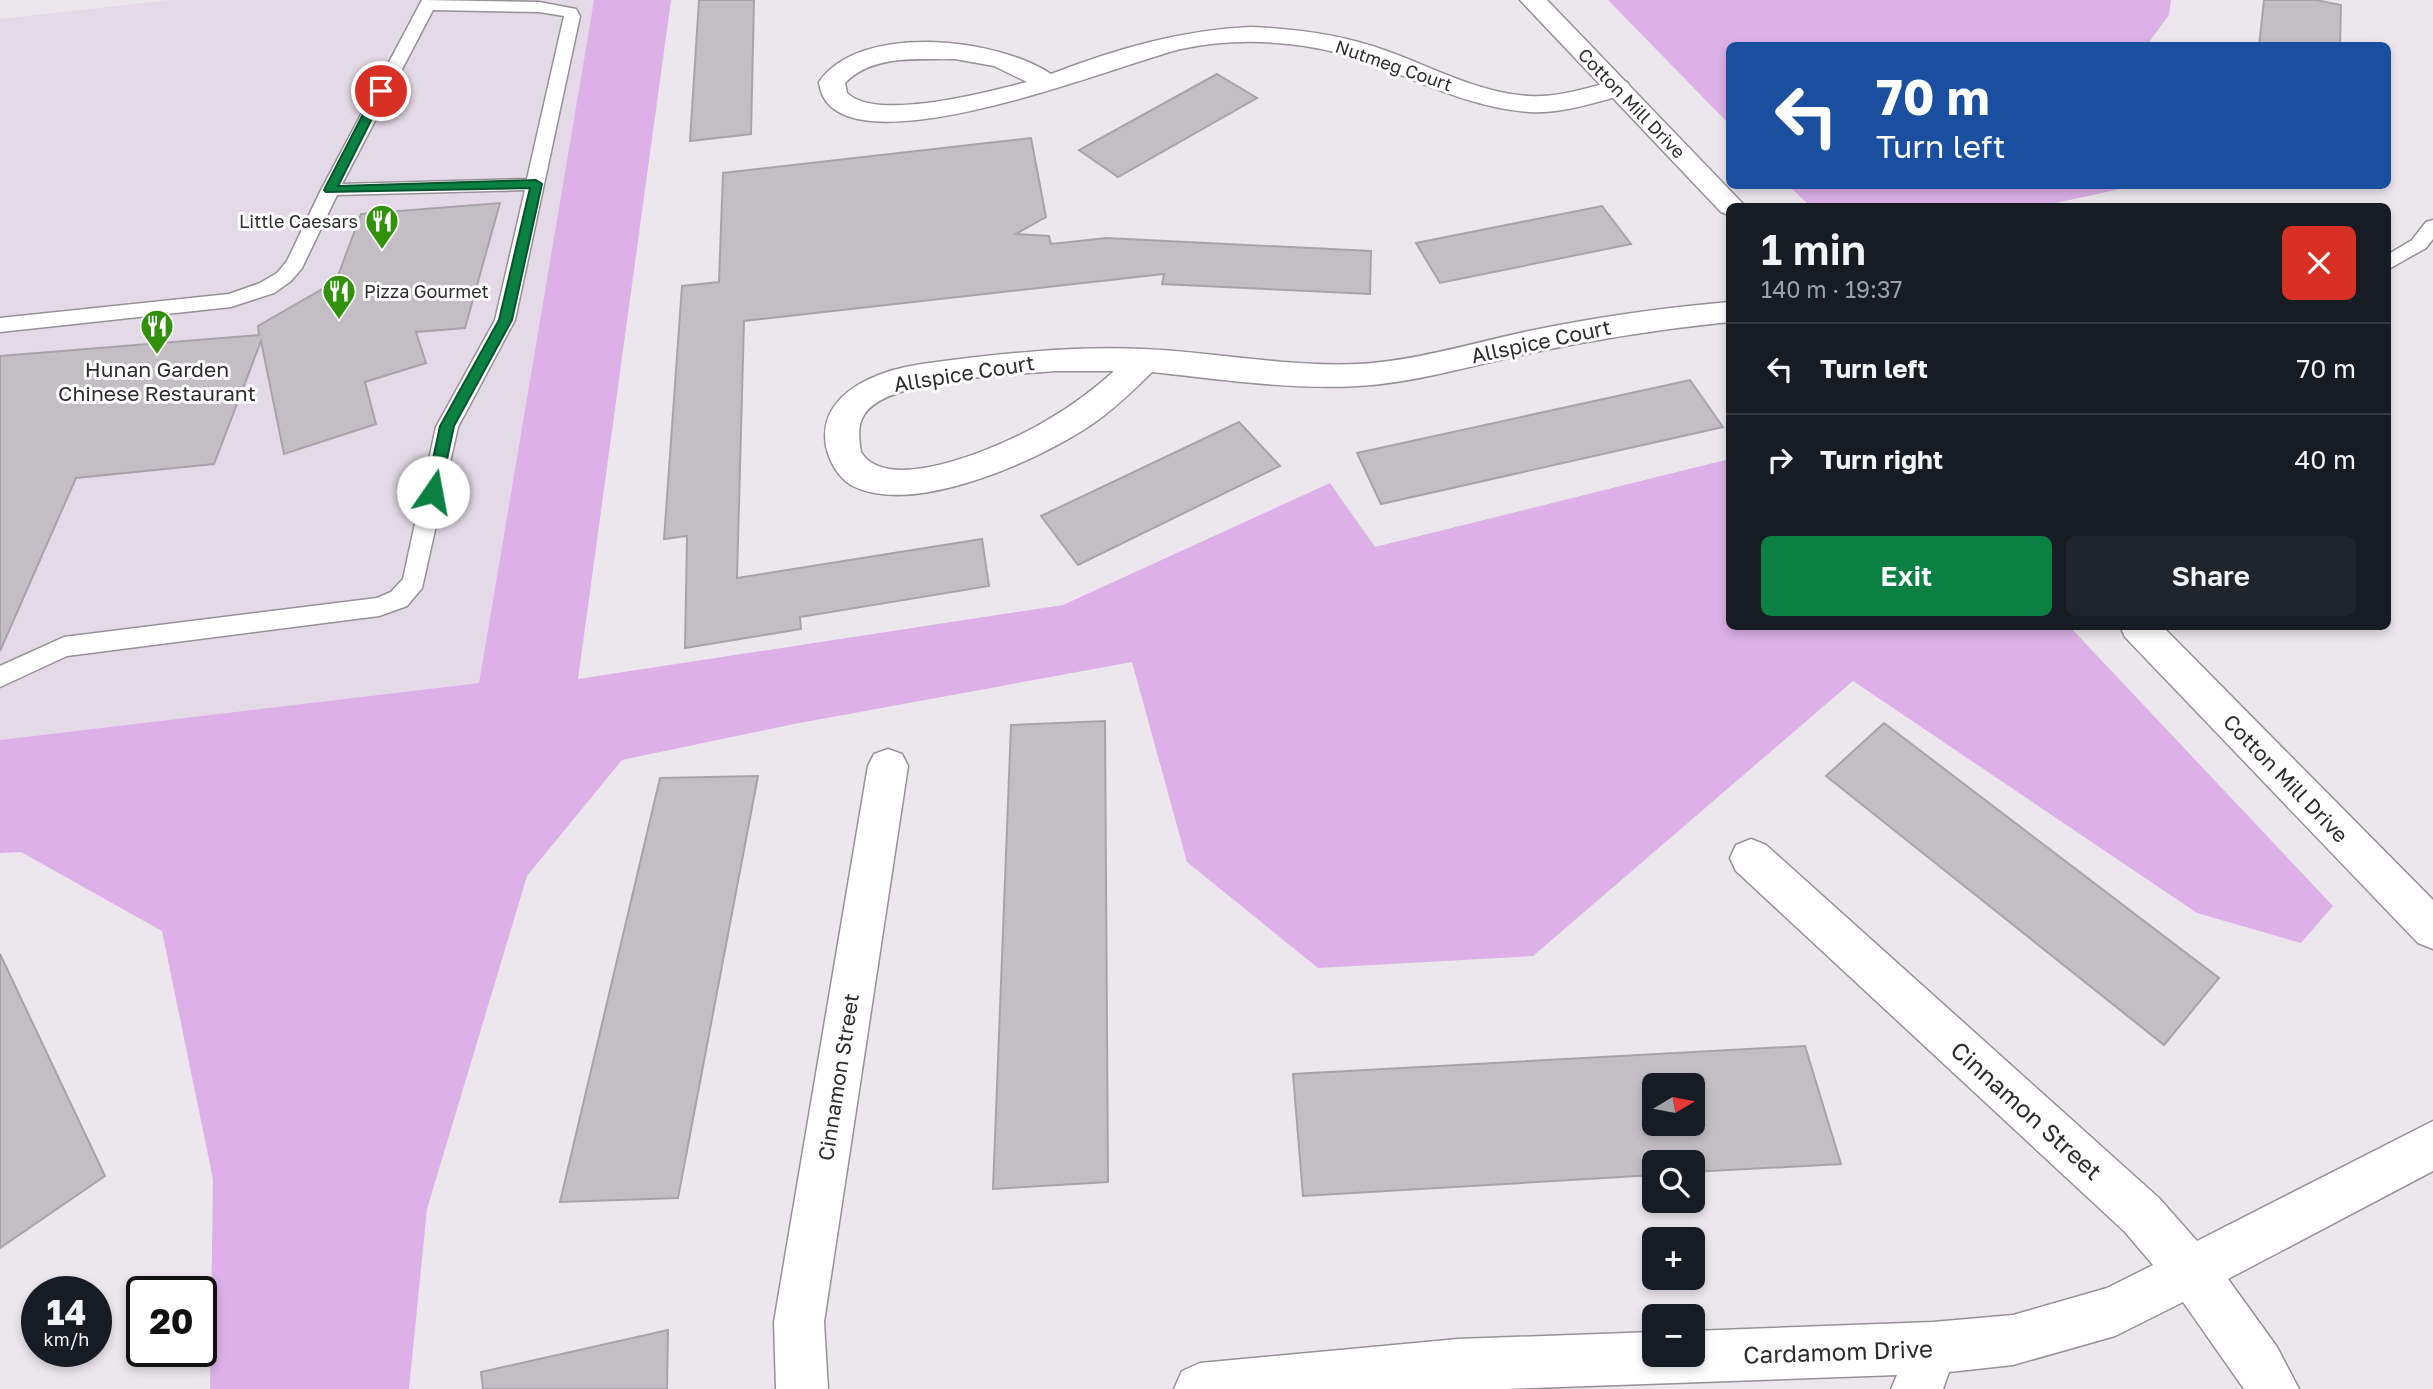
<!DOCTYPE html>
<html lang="en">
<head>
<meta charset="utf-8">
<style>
  :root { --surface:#171b24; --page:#20242c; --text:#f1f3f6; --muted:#9ea1a6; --line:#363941; --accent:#0b8043 }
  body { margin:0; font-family:"Golos Text",sans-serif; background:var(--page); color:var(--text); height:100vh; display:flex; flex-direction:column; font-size:26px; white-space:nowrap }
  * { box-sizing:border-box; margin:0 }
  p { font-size:23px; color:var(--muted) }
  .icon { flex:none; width:38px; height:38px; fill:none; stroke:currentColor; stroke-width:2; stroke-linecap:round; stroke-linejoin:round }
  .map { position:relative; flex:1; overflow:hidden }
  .side { position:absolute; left:1726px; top:203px; width:665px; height:427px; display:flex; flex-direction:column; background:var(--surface); border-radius:10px; box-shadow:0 4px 10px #0003 }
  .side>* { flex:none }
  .guide { position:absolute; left:1726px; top:42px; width:665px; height:147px; border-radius:10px; box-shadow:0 4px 10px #0003; background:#1a4fa0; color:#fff; overflow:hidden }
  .needle { width:46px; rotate:80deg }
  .controls { position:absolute; left:1642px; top:1073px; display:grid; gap:14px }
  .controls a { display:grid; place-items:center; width:63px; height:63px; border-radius:10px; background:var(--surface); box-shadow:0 4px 10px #0003; font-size:35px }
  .speed { position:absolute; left:21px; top:1276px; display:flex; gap:14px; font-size:35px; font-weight:700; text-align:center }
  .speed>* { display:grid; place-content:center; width:91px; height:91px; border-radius:50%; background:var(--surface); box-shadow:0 4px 10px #0003; line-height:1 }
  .speed small { font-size:18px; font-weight:400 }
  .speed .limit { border:4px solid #111; border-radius:10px; background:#fff; color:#111 }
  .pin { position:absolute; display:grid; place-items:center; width:60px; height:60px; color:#fff; margin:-30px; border:4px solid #fff; border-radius:50%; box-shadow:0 2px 7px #0007 }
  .me { position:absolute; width:77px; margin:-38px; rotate:12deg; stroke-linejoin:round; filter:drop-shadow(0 0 5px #0008) }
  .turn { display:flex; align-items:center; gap:24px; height:147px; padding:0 35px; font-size:32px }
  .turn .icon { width:91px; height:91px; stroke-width:2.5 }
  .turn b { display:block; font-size:49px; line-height:60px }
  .round { display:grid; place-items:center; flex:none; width:74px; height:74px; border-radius:10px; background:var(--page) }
  .overview { display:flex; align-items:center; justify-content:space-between; height:119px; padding:0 35px }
  h1 { font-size:42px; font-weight:600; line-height:52px }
  .primary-button { display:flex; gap:14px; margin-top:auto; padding:14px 35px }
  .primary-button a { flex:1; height:80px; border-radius:10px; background:var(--accent); color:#fff; font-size:28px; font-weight:600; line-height:80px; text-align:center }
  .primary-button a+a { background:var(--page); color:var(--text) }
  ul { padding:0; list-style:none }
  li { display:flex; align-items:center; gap:21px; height:91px; padding:0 35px; border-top:2px solid var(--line) }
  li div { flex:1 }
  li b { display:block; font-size:26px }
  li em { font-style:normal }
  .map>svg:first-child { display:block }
  .built { fill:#e4dae7 }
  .green { fill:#ddb1e8 }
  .building { fill:#c3bdc4; stroke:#a8a3aa; stroke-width:2; fill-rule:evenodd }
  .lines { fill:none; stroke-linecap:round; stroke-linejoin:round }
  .lane-casing { stroke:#969197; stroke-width:3 }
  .street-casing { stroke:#969197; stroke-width:3 }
  .secondary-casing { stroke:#969197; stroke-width:3 }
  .lane { fill:#fff; fill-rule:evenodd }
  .street { fill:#fff; fill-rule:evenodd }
  .secondary { fill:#fff; fill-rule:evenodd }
  .route { fill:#0b8043; stroke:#07532c; stroke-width:2 }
  .labels { text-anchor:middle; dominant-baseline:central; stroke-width:6; stroke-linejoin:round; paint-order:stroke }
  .far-street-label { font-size:18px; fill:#2e2c2e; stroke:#fff }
  .far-poi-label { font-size:18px; fill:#2e2c2e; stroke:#fff; text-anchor:end }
  .street-label { font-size:21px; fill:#2e2c2e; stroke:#fff }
  .poi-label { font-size:21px; fill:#2e2c2e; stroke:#fff }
  .near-street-label { font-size:24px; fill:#2e2c2e; stroke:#fff }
</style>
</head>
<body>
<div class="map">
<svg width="2433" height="1389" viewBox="0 0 2433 1389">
  <rect width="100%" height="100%" fill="#ece7ed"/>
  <path class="built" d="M169,0H594L479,683L0,740V19Z"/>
  <g class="green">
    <path d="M594,0H671L578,679L1063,605L1330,483L1375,547L1729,459V626L2070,627L2333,906L2301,943L2197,913L1853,681L1533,956L1318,968L1187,862L1132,662L794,724L622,760L527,876L427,1209L409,1389H210L213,1179L162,931L21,852L0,853V740L479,683Z"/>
    <path d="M1608,0H2171L2169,15L2147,45L1729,46V124Z"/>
    <path d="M1789,186H2134L2042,206H1810Z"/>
  </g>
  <g class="building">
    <path d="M699,0H754L751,134L690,141Z"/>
    <path d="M2264,0H2316L2341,5L2340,46H2259Z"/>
    <path d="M1217,74L1257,98L1118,177L1079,150Z"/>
    <path d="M1031,138L1046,217L1016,234L1049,236L1051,244L1106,238L1371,251L1370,294L1162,284L1164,274L744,321L737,578L982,539L989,586L800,617L801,629L685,648L687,536L664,539L682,286L719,282L723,173Z"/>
    <path d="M500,203L465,328L416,332L426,363L365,382L376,424L284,454L261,341L214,464L76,478L0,651V356L259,335L258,326L336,281L361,214Z"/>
    <path d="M1602,206L1631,244L1440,283L1416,243Z"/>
    <path d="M1690,380L1723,427L1381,504L1357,453Z"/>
    <path d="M1239,422L1280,466L1078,565L1041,516Z"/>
    <path d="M1105,721L1108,1182L993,1189L1011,725Z"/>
    <path d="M1884,723L2219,978L2164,1045L1826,776Z"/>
    <path d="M758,776L678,1198L560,1202L660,778Z"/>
    <path d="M0,954L105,1176L0,1248Z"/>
    <path d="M1805,1046L1841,1164L1692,1172V1162H1654V1175L1303,1196L1293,1074ZM1654,1085H1692V1124H1654Z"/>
    <path d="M668,1330L667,1389H483L481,1372Z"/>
  </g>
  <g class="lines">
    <defs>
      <g id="lane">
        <path d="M422,0L539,2L576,9L580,16L515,320L458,427L422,588L407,606L379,616L67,656L0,687V666L64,637L377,598L391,592L403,579L436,427L495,320L525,190L337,195L302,268L291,281L274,293L231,307L0,332V318L229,294L260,283L277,273L287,261L321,190ZM433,10L539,12L564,16L527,179L342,184Z"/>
        <path d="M2433,220V239L2426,248L2387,270V255L2412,240L2426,222Z"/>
      </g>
      <g id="street">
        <path d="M1251,27C1298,29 1343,35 1387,51C1434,68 1479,93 1529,96C1559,98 1589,87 1618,80L1627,82L1631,88L1627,94C1596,102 1562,114 1529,112C1472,108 1421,82 1368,62C1309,41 1242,36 1181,49C1127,61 830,183 819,82C860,22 997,38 1051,74C1116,49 1181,30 1251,27ZM955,59L994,66L1027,82C989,92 876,122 847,93L845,83C873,54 918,60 955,59Z"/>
        <path d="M1729,302V322C1662,329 1596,339 1530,353C1473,365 1416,383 1358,386C1289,390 1220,379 1152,372C1133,391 1113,410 1091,425C1039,460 912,518 851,485C838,477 829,461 826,446C817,392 880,370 922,364C995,354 1069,346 1143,349C1215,352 1285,367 1358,364C1416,361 1472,343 1529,331C1596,317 1662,308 1729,302ZM1055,371H1114C1094,389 1073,405 1049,419C1014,441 889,499 861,452C859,440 857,426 864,415C886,378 1013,375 1055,371Z"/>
        <path d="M888,749L902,754L908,766L824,1322L828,1389H776L774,1322L868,766L874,754Z"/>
        <path d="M1751,839L1766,845L2159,1198L2197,1241L2433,1121V1171L2228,1279L2277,1347L2299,1389H2244L2183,1302L2115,1336L2013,1365L1949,1372L1943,1389H1891L1897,1375L1506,1389H1174L1182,1371L1200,1363L1458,1339L1654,1332V1354H1692V1331L1933,1322L2013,1315L2107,1288L2153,1265L2125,1232L1736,871L1730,858L1736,845Z"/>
      </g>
      <g id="secondary">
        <path d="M1520,0H1547L1745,206H1729V215L1721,212Z"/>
        <path d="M2120,626H2162L2433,900V949L2418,943L2125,637Z"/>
      </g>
    </defs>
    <use href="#lane" class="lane-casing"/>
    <use href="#street" class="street-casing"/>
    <use href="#secondary" class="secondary-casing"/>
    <use href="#lane" class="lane"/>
    <use href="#street" class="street"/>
    <use href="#secondary" class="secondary"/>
  </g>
  <path class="route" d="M381,88L386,91L338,186L536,180L542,184L512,320L454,426L440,492L433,498L426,492L440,426L499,320L530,188L326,192L324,190L375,91Z"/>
  <defs>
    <symbol id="restaurant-pin" viewBox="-11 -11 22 30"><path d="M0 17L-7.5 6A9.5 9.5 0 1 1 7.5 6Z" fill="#31910a" stroke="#fff"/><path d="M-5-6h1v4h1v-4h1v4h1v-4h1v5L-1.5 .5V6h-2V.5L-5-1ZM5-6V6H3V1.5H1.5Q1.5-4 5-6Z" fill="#fff"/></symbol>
  </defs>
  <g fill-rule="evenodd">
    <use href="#restaurant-pin" x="363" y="202" width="38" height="52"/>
    <use href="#restaurant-pin" x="320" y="272" width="38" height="52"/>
    <use href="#restaurant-pin" x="138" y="307" width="38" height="52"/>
  </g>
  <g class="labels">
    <g class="far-street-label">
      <text transform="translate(1394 65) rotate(19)">Nutmeg Court</text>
      <text transform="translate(1632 103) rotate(46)">Cotton Mill Drive</text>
    </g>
    <g class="far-poi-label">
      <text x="358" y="221">Little Caesars</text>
      <text x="364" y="291" text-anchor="start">Pizza Gourmet</text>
    </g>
    <g class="street-label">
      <text transform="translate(1541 341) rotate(-12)">Allspice Court</text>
      <text transform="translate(964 373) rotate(-9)">Allspice Court</text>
      <text transform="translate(2286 778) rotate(46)">Cotton Mill Drive</text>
      <text transform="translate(838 1077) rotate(-81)">Cinnamon Street</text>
    </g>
    <g class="poi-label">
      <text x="157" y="369">Hunan Garden<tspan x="157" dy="24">Chinese Restaurant</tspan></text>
    </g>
    <g class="near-street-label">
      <text transform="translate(2027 1110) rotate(42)">Cinnamon Street</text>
      <text transform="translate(1838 1351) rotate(-2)">Cardamom Drive</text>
    </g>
  </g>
</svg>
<div class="controls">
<a><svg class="needle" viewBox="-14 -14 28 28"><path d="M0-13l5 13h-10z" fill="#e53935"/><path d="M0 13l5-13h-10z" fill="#9ea1a6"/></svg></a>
<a><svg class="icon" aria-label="search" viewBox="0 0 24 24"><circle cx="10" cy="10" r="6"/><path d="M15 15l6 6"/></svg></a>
<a>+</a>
<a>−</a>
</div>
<div class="speed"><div>14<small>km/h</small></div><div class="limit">20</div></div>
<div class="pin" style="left:381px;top:91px;background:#d93025"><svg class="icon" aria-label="arrive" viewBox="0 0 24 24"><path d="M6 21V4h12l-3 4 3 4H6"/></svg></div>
<svg class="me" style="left:433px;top:492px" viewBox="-20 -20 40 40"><circle r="19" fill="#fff"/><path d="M0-13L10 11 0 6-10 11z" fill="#0b8043"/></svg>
<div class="guide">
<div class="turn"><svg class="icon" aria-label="left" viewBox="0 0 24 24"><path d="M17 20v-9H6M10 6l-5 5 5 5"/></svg><div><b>70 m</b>Turn left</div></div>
</div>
<section class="side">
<div class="overview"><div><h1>1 min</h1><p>140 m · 19:37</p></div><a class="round" style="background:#d93025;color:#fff"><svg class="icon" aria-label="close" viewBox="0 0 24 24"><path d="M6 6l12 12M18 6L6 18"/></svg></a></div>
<ul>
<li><svg class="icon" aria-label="left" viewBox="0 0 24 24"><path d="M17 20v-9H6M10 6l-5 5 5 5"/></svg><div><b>Turn left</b></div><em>70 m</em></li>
<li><svg class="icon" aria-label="right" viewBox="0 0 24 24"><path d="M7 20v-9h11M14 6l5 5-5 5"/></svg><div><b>Turn right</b></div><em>40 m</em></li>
</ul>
<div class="primary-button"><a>Exit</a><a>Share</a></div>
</section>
</div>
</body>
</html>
